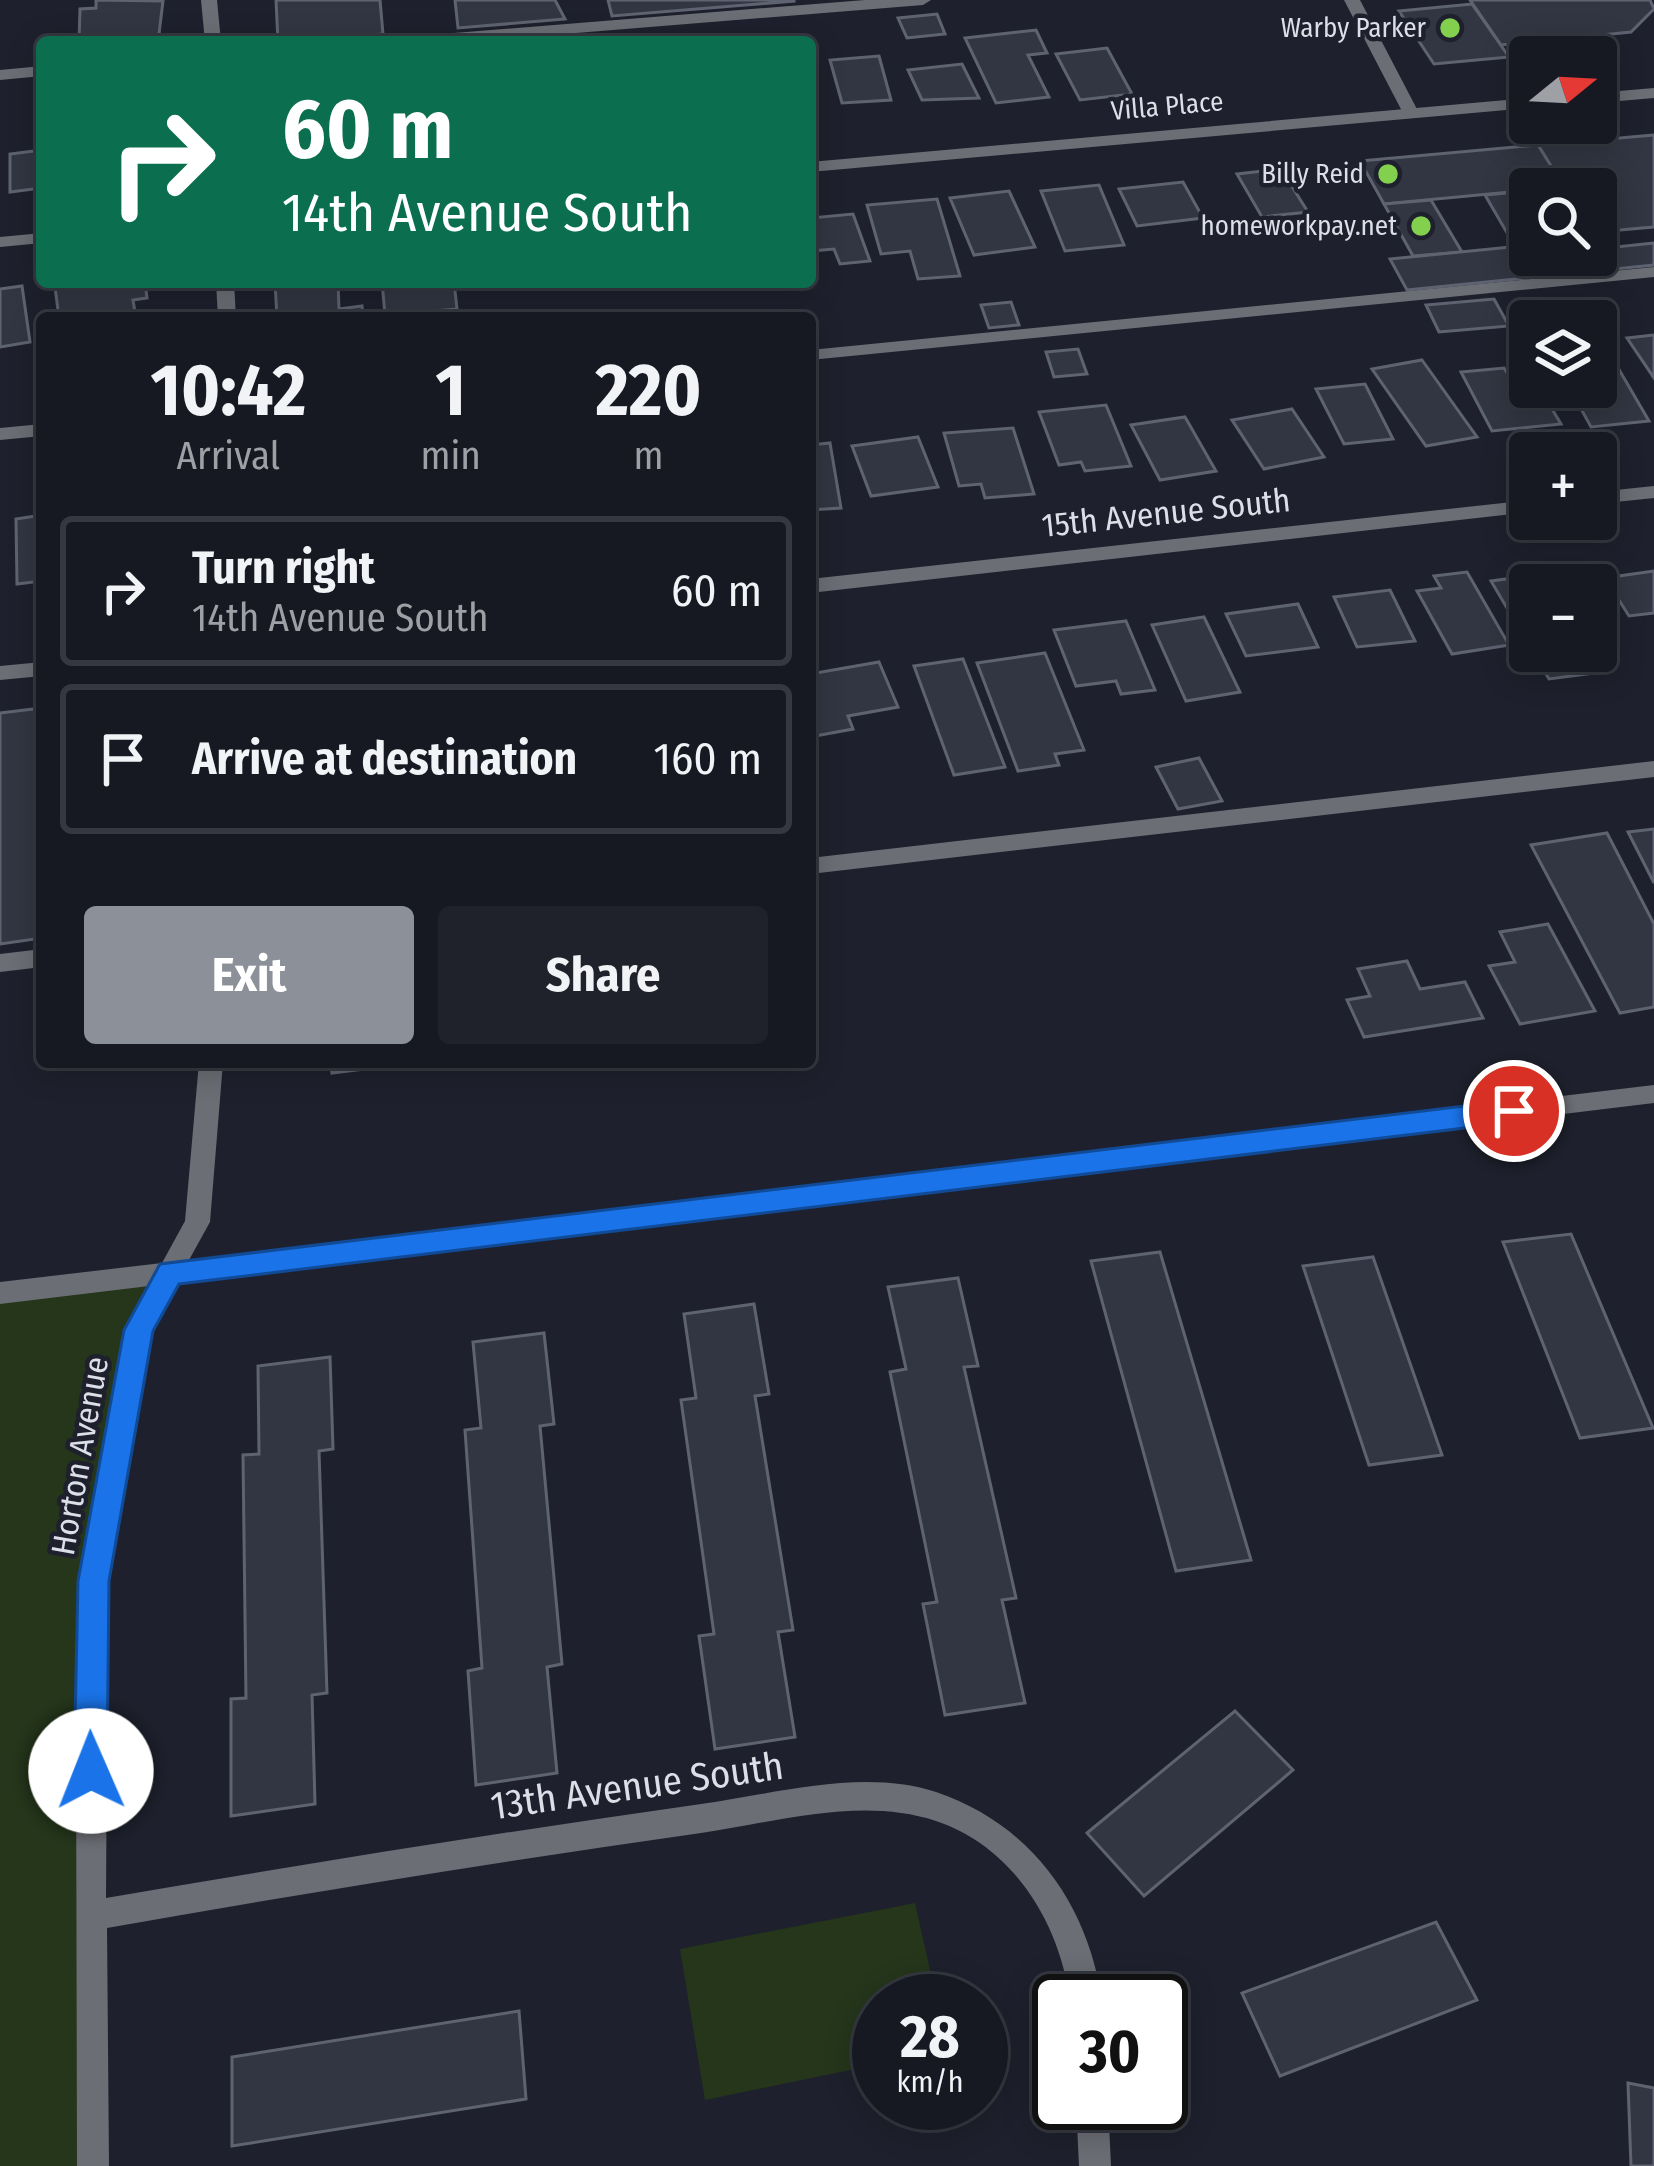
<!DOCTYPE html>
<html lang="en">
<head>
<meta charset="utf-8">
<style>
  :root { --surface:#161922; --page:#1f222a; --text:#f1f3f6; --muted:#9ea0a5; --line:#353840; --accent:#8c9099 }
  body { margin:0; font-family:"Fira Sans Condensed",sans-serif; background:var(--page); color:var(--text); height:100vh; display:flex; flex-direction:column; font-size:45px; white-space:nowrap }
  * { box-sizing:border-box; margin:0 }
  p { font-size:39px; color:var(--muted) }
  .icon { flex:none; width:66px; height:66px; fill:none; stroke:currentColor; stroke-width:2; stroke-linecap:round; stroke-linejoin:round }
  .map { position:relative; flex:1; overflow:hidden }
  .panel { position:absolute; left:36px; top:312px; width:780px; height:756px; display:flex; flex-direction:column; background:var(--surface); border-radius:12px; box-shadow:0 6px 30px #0003,0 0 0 3px var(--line) }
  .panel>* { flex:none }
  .hud { position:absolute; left:36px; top:36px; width:780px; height:252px; border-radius:12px; box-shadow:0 6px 30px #0003,0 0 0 3px var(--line); background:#0b6e4f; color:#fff; overflow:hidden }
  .needle { width:78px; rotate:72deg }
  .tools { position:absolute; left:1509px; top:36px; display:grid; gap:24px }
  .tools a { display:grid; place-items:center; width:108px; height:108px; border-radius:12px; background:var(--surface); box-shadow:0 6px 30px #0003,0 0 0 3px var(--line); font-size:60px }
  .speed { position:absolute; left:852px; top:1974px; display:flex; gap:24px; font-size:60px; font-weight:700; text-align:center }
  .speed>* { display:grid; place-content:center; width:156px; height:156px; border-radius:50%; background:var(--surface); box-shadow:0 6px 30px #0003,0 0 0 3px var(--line); line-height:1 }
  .speed small { font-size:30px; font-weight:400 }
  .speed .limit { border:6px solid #111; border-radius:18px; background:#fff; color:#111 }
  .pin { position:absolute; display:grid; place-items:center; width:102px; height:102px; color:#fff; margin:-51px; border:6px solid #fff; border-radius:50%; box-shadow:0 3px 12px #0007 }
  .me { position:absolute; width:132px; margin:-66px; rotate:359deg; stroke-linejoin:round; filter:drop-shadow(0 0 9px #0008) }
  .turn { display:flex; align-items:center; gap:42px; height:252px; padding:0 48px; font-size:54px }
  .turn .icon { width:156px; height:156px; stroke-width:2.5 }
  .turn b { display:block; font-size:84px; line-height:102px }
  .eta { display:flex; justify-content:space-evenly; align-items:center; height:204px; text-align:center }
  .eta b { font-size:72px; font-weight:700; line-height:84px }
  .cta { display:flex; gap:24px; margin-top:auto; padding:24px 48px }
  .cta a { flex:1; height:138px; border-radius:12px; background:var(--accent); color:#fff; font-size:48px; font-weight:700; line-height:138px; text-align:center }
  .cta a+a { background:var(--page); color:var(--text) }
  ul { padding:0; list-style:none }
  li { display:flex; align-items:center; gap:36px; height:150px; margin:0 24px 18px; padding:0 24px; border:6px solid var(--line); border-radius:12px }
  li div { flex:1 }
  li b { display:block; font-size:45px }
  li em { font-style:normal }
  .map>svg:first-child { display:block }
  .green { fill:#25361b }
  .building { fill:#323642; stroke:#5f6371; stroke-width:3 }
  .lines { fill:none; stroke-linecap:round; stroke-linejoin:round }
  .lane { fill:#6c6e75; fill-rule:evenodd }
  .street { fill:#6c6e75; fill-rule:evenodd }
  .route { fill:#1a73e8; stroke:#114b97; stroke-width:3 }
  .poi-dot { fill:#83d04f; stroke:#1e212d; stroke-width:4.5 }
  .labels { text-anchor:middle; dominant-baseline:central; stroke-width:9; stroke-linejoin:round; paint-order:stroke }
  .far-poi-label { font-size:27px; fill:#dcdfe7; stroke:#1e212d; text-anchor:end }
  .far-street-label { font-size:27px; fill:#dcdfe7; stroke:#1e212d }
  .street-label { font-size:33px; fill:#dcdfe7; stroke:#1e212d }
  .near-street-label { font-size:39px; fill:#dcdfe7; stroke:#1e212d }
</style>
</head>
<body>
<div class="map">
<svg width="1654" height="2166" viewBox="0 0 1654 2166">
  <rect width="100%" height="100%" fill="#1e212d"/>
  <g class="green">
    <path d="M170,1273L139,1330L94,1581L93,2166H0V1293Z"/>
    <path d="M915,1903L937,2001H879V2064L705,2100L680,1949Z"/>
  </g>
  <g class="building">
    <path d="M96,0L163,1L158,42H79L80,9L96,8Z"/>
    <path d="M276,0H380L383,34L278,42Z"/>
    <path d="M455,0H555L565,19L458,28Z"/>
    <path d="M608,0H794V1L612,16Z"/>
    <path d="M1470,0H1650L1654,9L1631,32L1501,45Z"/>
    <path d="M1472,4L1509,57L1434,64L1399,11Z"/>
    <path d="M937,14L945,34L907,38L898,18Z"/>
    <path d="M1036,30L1047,53L1028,55L1049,97L996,103L965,38Z"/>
    <path d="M1107,48L1132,94L1080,100L1056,54Z"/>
    <path d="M879,56L891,100L842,103L830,60Z"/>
    <path d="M962,64L979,98L922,100L908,70Z"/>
    <path d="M1654,135V227L1596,232V189H1565L1538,145Z"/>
    <path d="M1538,145L1564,187L1384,204L1360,161Z"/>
    <path d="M42,150V188L10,192V154Z"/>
    <path d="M1281,169L1308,212L1262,217L1237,174Z"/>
    <path d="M1183,182L1203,218L1137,226L1119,189Z"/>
    <path d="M1099,185L1124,245L1065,251L1041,191Z"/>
    <path d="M1009,191L1035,247L974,255L950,198Z"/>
    <path d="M1530,191V236L1510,238L1485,195Z"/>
    <path d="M937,199L960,276L918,279L910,251L881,254L867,205Z"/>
    <path d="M1431,200L1459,247L1462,252L1413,256L1384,204Z"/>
    <path d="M853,214L870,261L840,264L834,249L810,251V218Z"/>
    <path d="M1654,243V265L1407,290L1390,259L1530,245V255H1596V249Z"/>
    <path d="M90,282H145L147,298L133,300L136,318H59L55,287Z"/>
    <path d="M275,282H338L339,309L362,306L363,318H277Z"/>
    <path d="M382,282H454L457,309L385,315Z"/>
    <path d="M22,286L30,342L0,347V289Z"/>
    <path d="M1494,299L1509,326L1439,332L1426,305Z"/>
    <path d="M1011,302L1019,325L989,328L981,305Z"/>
    <path d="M1596,330L1649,421L1591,427L1569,387H1596Z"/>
    <path d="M1654,335V378L1627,338Z"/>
    <path d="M1078,349L1087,374L1054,377L1046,352Z"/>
    <path d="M1422,360L1477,437L1426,446L1372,369Z"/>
    <path d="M1504,368L1517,389L1539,387L1561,424L1492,431L1461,372Z"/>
    <path d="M1365,384L1393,439L1344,444L1316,389Z"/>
    <path d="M1106,405L1131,466L1085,471L1081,462L1059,465L1039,412Z"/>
    <path d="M1292,409L1324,457L1264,469L1232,420Z"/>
    <path d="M1185,417L1216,471L1160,480L1131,425Z"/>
    <path d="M1013,428L1034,494L985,498L981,484L959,486L944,433Z"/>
    <path d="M918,437L938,487L871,496L852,446Z"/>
    <path d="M830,443L841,508L810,510V445Z"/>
    <path d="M42,515V581L17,584L16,519Z"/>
    <path d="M1654,571V613L1629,616L1605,578Z"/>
    <path d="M1467,572L1509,645L1452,654L1417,591L1441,588L1434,576Z"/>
    <path d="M1543,574L1550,585H1530V647L1491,581Z"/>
    <path d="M1390,590L1415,641L1357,647L1334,597Z"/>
    <path d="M1298,604L1318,647L1246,656L1226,614Z"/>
    <path d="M1204,617L1240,692L1186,701L1152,625Z"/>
    <path d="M1126,621L1155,690L1121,694L1116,681L1076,686L1054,630Z"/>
    <path d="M1532,651H1590L1602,672L1549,679Z"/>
    <path d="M1045,653L1084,750L1055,754L1059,765L1018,771L977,663Z"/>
    <path d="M963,659L1005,767L954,775L914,666Z"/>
    <path d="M879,662L898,707L848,716L853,729L810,737V674Z"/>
    <path d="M42,708V938L0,944V713Z"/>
    <path d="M1199,758L1222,801L1178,809L1156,767Z"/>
    <path d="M1654,829V883L1628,832Z"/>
    <path d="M1607,833L1654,924V1007L1620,1013L1531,845Z"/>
    <path d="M1548,924L1595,1011L1520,1024L1489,966L1515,962L1500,932Z"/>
    <path d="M1407,961L1420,989L1465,982L1483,1018L1364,1037L1347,1000L1370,996L1358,969Z"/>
    <path d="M331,1062H413V1063L332,1073Z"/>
    <path d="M1571,1234L1653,1428L1580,1438L1503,1242Z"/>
    <path d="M1160,1252L1251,1560L1176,1571L1091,1261Z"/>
    <path d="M1373,1257L1442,1455L1369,1465L1303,1266Z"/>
    <path d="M958,1278L978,1366L964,1367L1016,1598L1002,1600L1025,1703L945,1715L923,1604L937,1602L890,1372L906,1369L888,1287Z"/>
    <path d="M754,1304L769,1394L755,1396L793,1630L778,1632L795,1737L715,1749L699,1636L714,1634L681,1400L696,1398L684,1314Z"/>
    <path d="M544,1333L554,1424L540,1426L562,1664L547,1667L557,1773L476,1785L468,1671L482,1668L465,1430L481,1428L473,1342Z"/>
    <path d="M330,1357L333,1449L319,1451L327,1693L312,1695L315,1804L231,1816V1699L246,1698L243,1455L259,1454L258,1366Z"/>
    <path d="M1235,1711L1293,1770L1144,1896L1087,1833Z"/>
    <path d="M1436,1922L1477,2000L1280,2076L1242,1993Z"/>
    <path d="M519,2011L526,2099L232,2146V2057Z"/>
    <path d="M1628,2083L1654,2088V2166H1631Z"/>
  </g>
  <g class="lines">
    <g class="lane">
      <path d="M865,0H931L923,5L463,42H396L404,37Z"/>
      <path d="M1344,0H1360L1419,113L1417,116L1403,113Z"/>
      <path d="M42,66V76L0,80V70Z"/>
      <path d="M1654,267V277L810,360V350Z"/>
      <path d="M42,424V436L0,440V428Z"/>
      <path d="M1654,761V777L810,874V858Z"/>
      <path d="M42,949V967L0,972V954Z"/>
    </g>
    <g class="street">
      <path d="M201,0H217L221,42H205Z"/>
      <path d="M1654,88V98L1596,103V93Z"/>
      <path d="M1530,98V108L810,172V162Z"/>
      <path d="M42,233V243L0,247V237Z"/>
      <path d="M216,282H234L236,318H218Z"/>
      <path d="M1654,486V498L1596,504V492Z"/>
      <path d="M1530,500V512L810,593V579Z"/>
      <path d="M42,662V676L0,680V666Z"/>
      <path d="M199,1062H223L210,1222L189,1260L1654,1085V1103L177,1282L152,1330L108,1581L106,1898C304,1864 502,1832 701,1804C776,1794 861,1768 936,1792C1031,1824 1088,1904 1102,2001H1070C1060,1924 1014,1847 936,1821C861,1796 777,1822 701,1833C502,1861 305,1893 107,1928L109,2166H77L76,1723L80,1581L126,1329L149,1286L0,1304V1282L162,1263L185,1221Z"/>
      <path d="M1076,2103H1108L1111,2166H1079Z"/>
    </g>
  </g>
  <path class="route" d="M1514,1100L1528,1111L1514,1122L179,1284L153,1331L109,1581L107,1771L102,1782L91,1787L79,1782L74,1771L78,1581L124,1330L160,1264Z"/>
  <g class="poi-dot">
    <circle cx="1450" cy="28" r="12"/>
    <circle cx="1388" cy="174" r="12"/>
    <circle cx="1421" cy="226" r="12"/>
  </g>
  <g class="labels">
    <g class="far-poi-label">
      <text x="1426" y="28">Warby Parker</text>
      <text x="1364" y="174">Billy Reid</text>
      <text x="1397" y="226">homeworkpay.net</text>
    </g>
    <g class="far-street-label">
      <text transform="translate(1167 106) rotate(-5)">Villa Place</text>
    </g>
    <g class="street-label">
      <text transform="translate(1166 513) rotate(-6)">15th Avenue South</text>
      <text transform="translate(80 1456) rotate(-80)">Horton Avenue</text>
    </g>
    <g class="near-street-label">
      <text transform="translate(637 1786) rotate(-8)">13th Avenue South</text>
    </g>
  </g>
</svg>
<div class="tools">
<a><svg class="needle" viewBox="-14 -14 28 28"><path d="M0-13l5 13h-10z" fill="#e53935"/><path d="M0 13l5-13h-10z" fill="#9ea0a5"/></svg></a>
<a><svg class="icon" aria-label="search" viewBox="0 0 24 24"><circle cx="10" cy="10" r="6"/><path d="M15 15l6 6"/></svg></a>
<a><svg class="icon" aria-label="layers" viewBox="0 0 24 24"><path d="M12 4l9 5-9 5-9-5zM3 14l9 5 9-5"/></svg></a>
<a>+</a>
<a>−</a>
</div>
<div class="speed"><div>28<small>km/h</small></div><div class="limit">30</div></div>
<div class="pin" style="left:1514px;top:1111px;background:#d93025"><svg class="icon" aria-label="arrive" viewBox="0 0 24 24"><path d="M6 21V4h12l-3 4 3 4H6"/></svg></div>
<svg class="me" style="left:91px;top:1771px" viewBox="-20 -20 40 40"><circle r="19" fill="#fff"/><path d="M0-13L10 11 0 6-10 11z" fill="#1a73e8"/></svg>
<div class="hud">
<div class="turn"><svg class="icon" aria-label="right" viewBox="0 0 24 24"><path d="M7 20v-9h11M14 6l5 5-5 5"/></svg><div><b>60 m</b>14th Avenue South</div></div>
</div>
<section class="panel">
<div class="eta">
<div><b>10:42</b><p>Arrival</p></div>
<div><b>1</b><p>min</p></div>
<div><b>220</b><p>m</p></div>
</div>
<ul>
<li><svg class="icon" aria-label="right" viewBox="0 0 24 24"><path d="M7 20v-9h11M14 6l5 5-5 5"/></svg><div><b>Turn right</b><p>14th Avenue South</p></div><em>60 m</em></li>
<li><svg class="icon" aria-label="arrive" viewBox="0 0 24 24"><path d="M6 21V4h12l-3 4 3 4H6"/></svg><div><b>Arrive at destination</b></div><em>160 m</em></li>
</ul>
<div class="cta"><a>Exit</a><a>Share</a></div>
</section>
</div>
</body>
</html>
